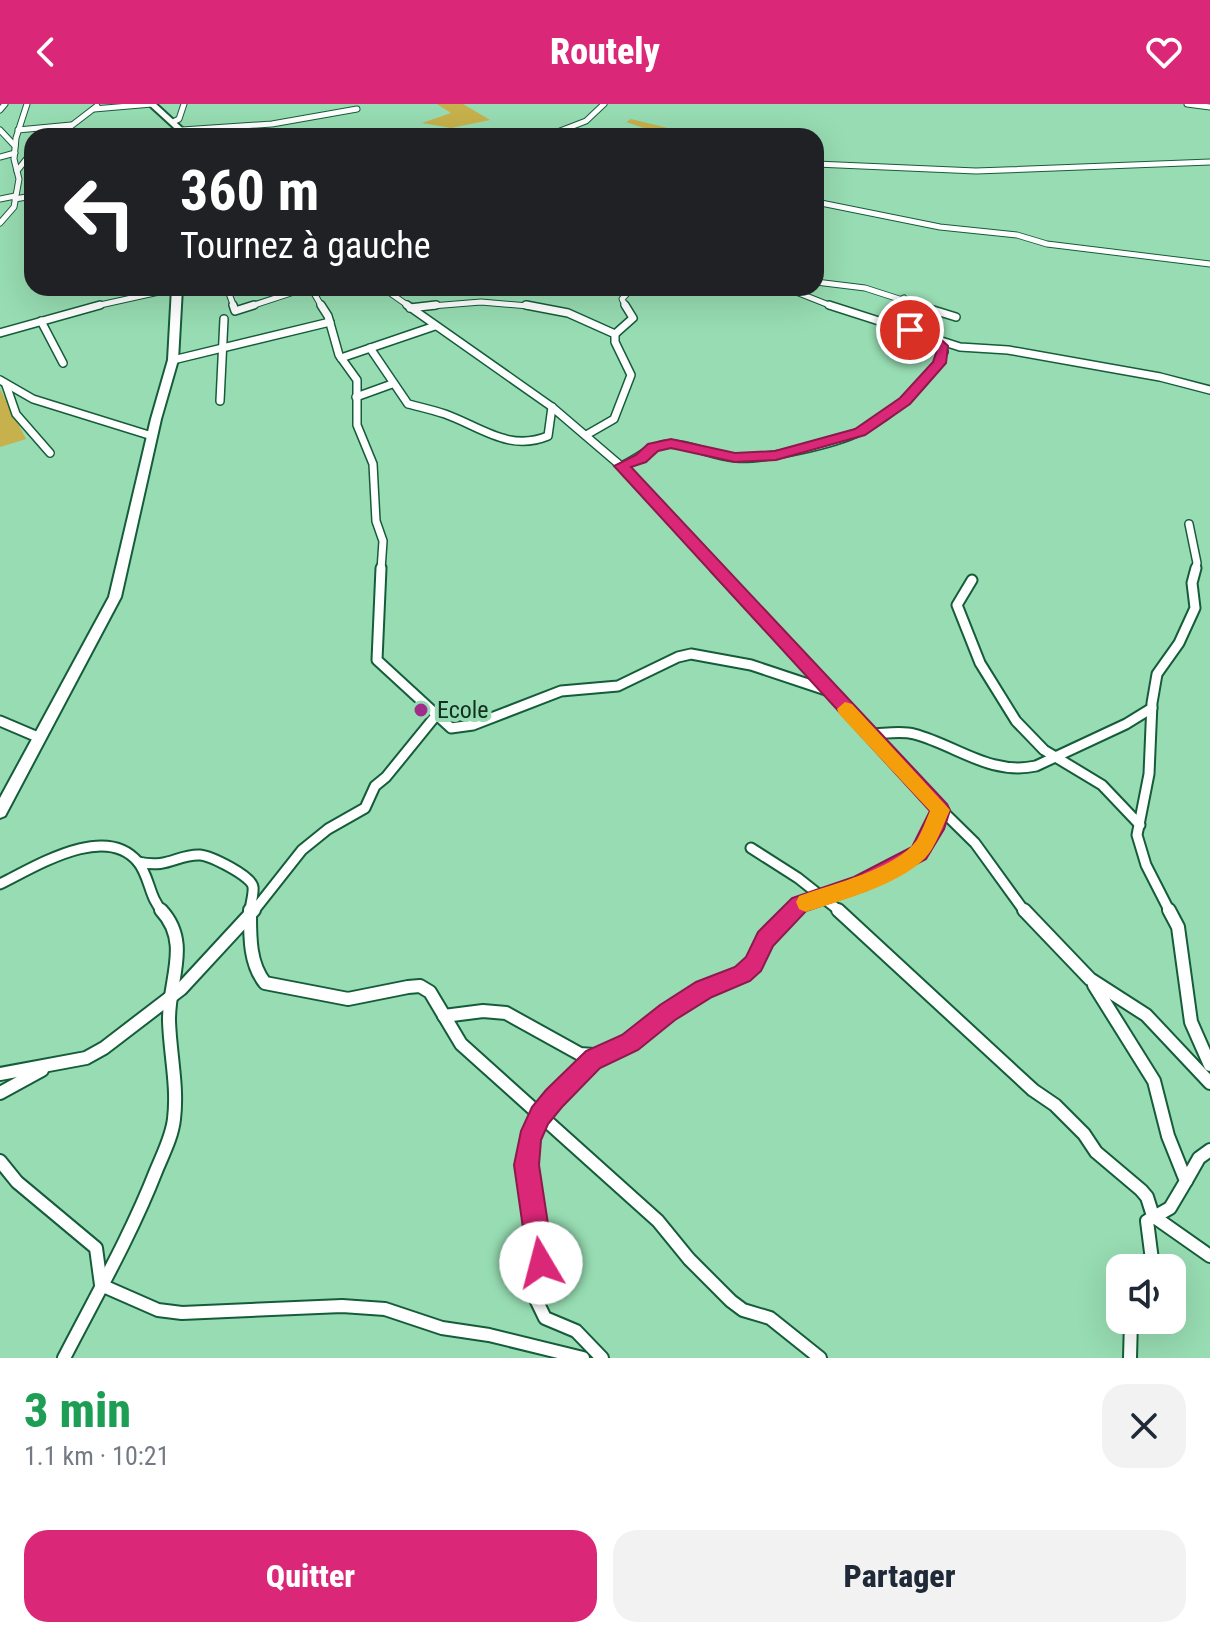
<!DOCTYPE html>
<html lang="fr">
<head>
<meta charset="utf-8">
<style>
  :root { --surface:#fff; --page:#f2f2f3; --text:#1f2937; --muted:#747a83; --accent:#db2777 }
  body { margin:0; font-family:"Roboto Condensed",sans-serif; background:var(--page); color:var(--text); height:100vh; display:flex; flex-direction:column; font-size:30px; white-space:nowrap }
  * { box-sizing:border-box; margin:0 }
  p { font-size:26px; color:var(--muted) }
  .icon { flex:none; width:44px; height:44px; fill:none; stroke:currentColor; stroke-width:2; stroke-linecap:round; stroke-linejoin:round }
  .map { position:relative; height:1254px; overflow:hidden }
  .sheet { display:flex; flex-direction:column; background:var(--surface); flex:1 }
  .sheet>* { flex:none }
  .guide { position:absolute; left:24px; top:24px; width:800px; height:168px; border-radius:24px; box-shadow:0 8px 32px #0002; background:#202124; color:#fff; overflow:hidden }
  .fabs { position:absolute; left:1106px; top:1150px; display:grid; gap:16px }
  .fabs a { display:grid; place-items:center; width:80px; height:80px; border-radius:16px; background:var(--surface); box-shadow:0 8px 32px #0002; font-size:40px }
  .pin { position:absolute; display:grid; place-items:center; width:68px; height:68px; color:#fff; margin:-34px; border:4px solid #fff; border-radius:50%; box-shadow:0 2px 8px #0007 }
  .me { position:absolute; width:88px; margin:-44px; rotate:352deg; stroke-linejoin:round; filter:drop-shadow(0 0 6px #0008) }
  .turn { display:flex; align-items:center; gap:28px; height:168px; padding:0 24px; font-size:36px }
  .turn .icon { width:104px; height:104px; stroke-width:2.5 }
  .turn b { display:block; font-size:56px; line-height:68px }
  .round { display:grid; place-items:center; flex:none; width:84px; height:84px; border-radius:24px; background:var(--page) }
  .overview { display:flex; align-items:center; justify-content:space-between; height:136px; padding:0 24px }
  h1 { font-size:48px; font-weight:800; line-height:60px; color:#1e9e55 }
  .action { display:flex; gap:16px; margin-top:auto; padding:16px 24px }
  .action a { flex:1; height:92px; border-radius:24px; background:var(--accent); color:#fff; font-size:32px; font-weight:800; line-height:92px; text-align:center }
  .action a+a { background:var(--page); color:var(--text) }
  header { display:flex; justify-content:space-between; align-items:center; height:104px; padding:0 24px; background:var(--accent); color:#fff; font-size:36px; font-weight:800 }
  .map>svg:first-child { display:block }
  .green { fill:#c7b14c }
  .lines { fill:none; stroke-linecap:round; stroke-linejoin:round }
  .street-far3-casing { stroke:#155d3a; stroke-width:7 }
  .street-far2-casing { stroke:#155d3a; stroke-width:10 }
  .street-far1-casing { stroke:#155d3a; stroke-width:13 }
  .street-casing { stroke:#155d3a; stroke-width:16 }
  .secondary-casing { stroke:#155d3a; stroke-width:4 }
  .street-far3 { stroke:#fff; stroke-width:5 }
  .street-far2 { stroke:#fff; stroke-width:7 }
  .street-far1 { stroke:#fff; stroke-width:9 }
  .street { stroke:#fff; stroke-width:12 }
  .secondary { fill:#fff; fill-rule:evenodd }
  .route { fill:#db2777; stroke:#8e194d; stroke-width:2 }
  .slow { fill:#f59e0b }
  .poi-dot { fill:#a02d89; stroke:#97dcb2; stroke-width:3 }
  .labels { text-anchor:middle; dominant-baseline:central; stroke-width:8; stroke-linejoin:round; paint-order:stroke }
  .poi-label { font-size:24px; fill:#122f1f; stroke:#97dcb2; text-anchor:start }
</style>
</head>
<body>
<header><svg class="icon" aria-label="back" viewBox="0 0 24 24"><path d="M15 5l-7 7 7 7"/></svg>Routely<svg class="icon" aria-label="heart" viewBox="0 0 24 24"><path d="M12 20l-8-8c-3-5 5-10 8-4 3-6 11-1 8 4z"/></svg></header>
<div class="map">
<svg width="1210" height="1254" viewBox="0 0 1210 1254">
  <rect width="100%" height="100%" fill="#97dcb2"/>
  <g class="green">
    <path d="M437,0H463L490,16L451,24L422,19L451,9Z"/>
    <path d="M631,15L676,26L714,25L719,30H727L667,32L626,18Z"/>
    <path d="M0,285L26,335L0,343Z"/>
  </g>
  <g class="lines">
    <defs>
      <g id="street-far3">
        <path d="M1187,0L1210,3"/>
        <path d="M94,5L152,0"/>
        <path d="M0,6L5,0"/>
        <path d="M173,18L179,15L184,0"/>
        <path d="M0,26L15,42"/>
        <path d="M18,26L71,21"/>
        <path d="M182,26L272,20L357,5"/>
        <path d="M58,32L97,2"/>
        <path d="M547,32L586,17L604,0"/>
        <path d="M0,53L15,49"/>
        <path d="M816,60L976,67L1210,58"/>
        <path d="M17,67L32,48"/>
        <path d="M0,95L15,92"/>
        <path d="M15,95L32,92"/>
        <path d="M816,98L940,123L1017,131L1047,140L1210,160"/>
        <path d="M0,119L14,103L19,75L14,55L16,34L27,0"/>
        <path d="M816,178L865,184L924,203"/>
        <path d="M227,184L234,203"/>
        <path d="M311,184L322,203"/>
        <path d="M383,184L410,203"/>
        <path d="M786,184L834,203"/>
        <path d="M91,203L177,184"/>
        <path d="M248,203L306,184"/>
        <path d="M419,203L481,198L540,203"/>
        <path d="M626,203L622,195L632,184"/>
        <path d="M898,203V197L904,194"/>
      </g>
      <g id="street-far2">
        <path d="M233,201L235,207L254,201"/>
        <path d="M321,201L328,212L339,251L357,276V321L373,360L376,417L383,437L381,466"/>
        <path d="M407,201L552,303L621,362L717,466"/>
        <path d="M526,201L568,209L615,230"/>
        <path d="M829,201L960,243L1008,246L1160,273L1210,286"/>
        <path d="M898,201L910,226"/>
        <path d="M917,201L956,213"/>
        <path d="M410,204L436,201"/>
        <path d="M41,217L63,259"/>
        <path d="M0,229L100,201"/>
        <path d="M615,230L633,214L625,201"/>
        <path d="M370,244L408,300C420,303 433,306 445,310C481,323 509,348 548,332L552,303"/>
        <path d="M341,254L435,222"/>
        <path d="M173,256L330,218"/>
        <path d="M0,276L33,295L152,332"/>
        <path d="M6,281L16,310L50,349"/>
        <path d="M356,293L392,280"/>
        <path d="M220,297L224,215"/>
        <path d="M588,330L614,315L631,271L615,238V230"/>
        <path d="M621,362C638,355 652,340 670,340C692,340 714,353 736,354C765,356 836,340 861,327C892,311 929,280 944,248L933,236"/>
        <path d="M1189,420L1197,459L1195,466"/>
      </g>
      <g id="street-far1">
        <path d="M381,464L377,556L451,624L473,621L561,587L618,582L678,553L691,550L751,561L826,586"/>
        <path d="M715,464L916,681L975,739L1025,808"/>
        <path d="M972,476L957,501L980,559L1016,617L1044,646L1102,681L1140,721"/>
        <path d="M0,617L40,634"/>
        <path d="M869,630C883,630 901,626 914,630C956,641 990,672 1036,662L1126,620L1152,604"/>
        <path d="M751,744L798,774L841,808"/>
        <path d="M138,758C169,765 177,750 200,751C211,752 252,772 253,783C254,790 250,801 250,808"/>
        <path d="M0,780C35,763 105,718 138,758C150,773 149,794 163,808"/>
        <path d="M253,808L302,746L328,725L365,704L375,682L386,673L438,609"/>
        <path d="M792,808L799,801C833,789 903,772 924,741C931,731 935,717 940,706"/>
        <path d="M1170,808L1146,761L1137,731L1149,670L1152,599L1157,570L1179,539L1195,504L1192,479L1196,464"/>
      </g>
      <g id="street">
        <path d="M250,806C250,831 249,859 265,879L348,895L408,883L420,882L430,888L461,940L658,1117L689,1155L731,1197L743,1206L770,1214L820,1254"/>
        <path d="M838,806L1033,986L1055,1001L1084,1030L1096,1048L1141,1086L1147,1093L1153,1112L1210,1152"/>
        <path d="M1024,806L1090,875L1146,911L1210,979"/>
        <path d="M1169,806L1178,823L1191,918L1210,961"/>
        <path d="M1094,881L1154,977L1168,1032L1186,1077L1170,1104L1147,1117L1153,1164"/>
        <path d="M444,912L483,907L506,909L580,950L607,952L704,886L743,870L753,860L765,835L794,806"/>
        <path d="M594,954L540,1011L529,1035L526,1061L541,1159L529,1181L545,1214L576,1227L602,1254"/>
        <path d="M0,970L86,954L104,944L181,885L254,806"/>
        <path d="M0,989L42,966"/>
        <path d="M0,1057L17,1078L96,1144L101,1181L158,1206L182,1209L342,1202L385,1205L442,1224L489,1231L583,1254"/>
        <path d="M1186,1077L1199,1054L1210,1046"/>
        <path d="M64,1254C96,1192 131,1131 156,1067C163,1050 172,1033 174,1015C178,982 170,950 169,917C168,877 192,839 161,806"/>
        <path d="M1130,1254L1131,1216"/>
      </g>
      <g id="secondary">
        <path d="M148,0H156L191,32H183Z"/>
        <path d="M172,184H182L178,256L161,315L121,493L5,712L0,714V694L109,493L151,315L168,256Z"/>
      </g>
    </defs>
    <use href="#street-far3" class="street-far3-casing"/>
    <use href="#street-far2" class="street-far2-casing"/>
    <use href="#street-far1" class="street-far1-casing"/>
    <use href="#street" class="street-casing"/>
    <use href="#secondary" class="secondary-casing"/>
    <use href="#street-far3" class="street-far3"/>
    <use href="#street-far2" class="street-far2"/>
    <use href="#street-far1" class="street-far1"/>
    <use href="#street" class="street"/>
    <use href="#secondary" class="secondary"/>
  </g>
  <path class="route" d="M910,223L935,230L948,242L946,259L910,300L865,331L776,356L735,358L671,344L658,347L646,358L631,363L947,700L950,706L944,725L926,755L867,786L806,807L773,842L761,867L750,877L712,893L675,916L638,946L600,964L562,1003L548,1020L541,1036L539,1061L554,1159L550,1168L541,1171L532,1168L528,1159L514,1061L521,1027L532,1003L546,986L586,947L622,931L660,901L696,878L735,863L746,853L758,828L792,794L854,773L912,743L930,707L614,362L636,351L648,340L671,335L735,349L775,347L855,325L900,294L933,258L937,246L927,236L905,229L904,226Z"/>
  <path class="slow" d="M845,598L852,600L950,706C944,719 939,733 932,745C912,778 841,796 806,808L799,805L796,798L799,792C832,780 896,765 917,736C922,728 926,716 930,707L839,610L837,605Z"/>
  <circle class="poi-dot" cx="421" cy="606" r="8"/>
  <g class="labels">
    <g class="poi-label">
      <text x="437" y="606">Ecole</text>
    </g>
  </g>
</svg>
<div class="fabs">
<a><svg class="icon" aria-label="sound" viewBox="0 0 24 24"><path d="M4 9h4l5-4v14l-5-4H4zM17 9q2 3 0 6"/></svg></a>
</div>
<div class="pin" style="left:910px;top:226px;background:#d93025"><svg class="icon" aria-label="arrive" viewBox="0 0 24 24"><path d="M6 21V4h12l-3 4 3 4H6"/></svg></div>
<svg class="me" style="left:541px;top:1159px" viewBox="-20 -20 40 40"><circle r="19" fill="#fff"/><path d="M0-13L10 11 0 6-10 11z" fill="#db2777"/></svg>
<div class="guide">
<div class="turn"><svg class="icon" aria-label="left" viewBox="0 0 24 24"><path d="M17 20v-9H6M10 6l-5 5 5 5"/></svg><div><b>360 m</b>Tournez à gauche</div></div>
</div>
</div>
<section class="sheet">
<div class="overview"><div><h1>3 min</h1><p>1.1 km · 10:21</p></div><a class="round"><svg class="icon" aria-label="close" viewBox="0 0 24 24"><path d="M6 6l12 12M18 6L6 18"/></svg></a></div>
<div class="action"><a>Quitter</a><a>Partager</a></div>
</section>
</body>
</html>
